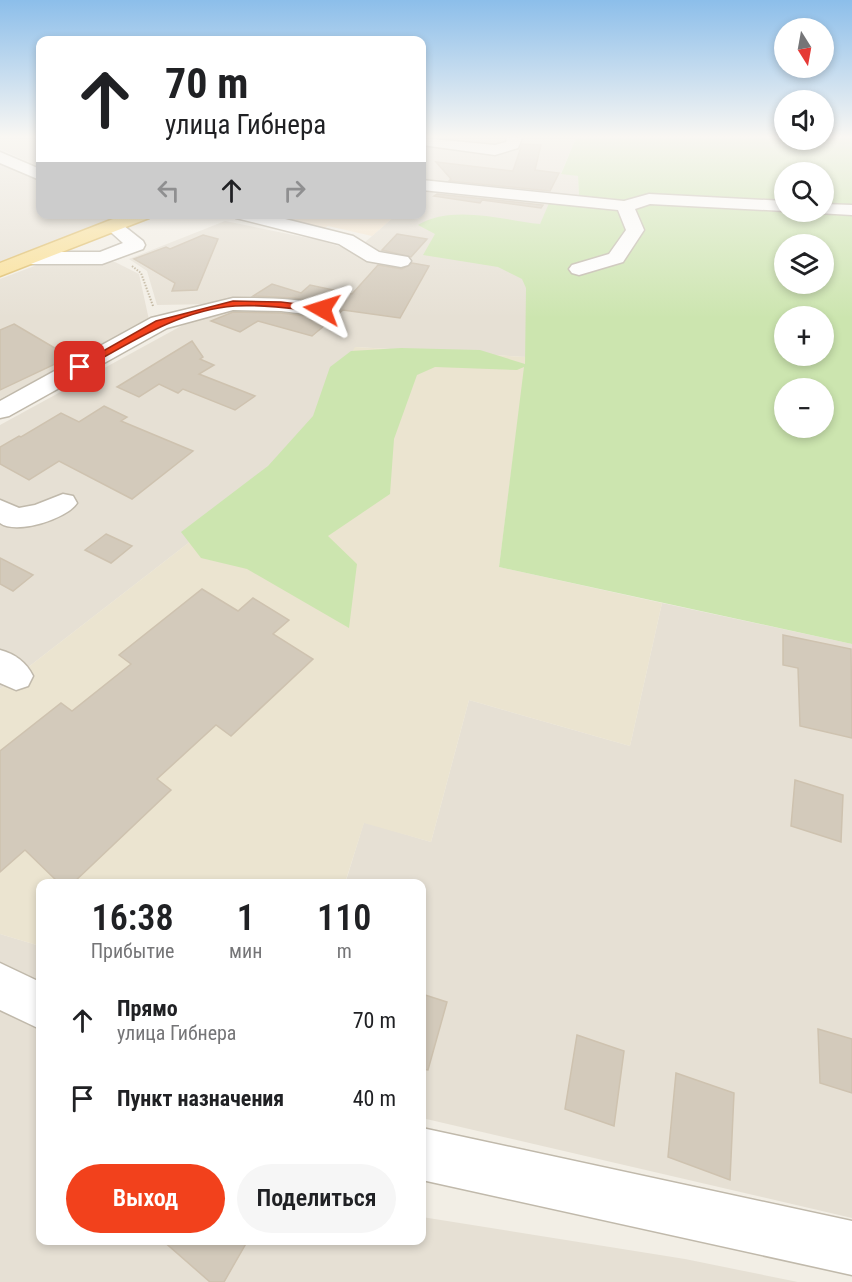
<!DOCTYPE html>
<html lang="ru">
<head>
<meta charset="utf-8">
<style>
  :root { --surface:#fff; --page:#f6f6f6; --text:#202124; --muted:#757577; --accent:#f2411c }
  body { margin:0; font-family:"Roboto Condensed",sans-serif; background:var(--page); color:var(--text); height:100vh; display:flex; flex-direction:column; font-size:22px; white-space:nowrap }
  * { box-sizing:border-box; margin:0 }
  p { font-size:20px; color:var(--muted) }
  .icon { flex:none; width:33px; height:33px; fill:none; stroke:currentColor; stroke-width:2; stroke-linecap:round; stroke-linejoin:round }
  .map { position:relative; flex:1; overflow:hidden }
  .side { position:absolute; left:36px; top:879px; width:390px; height:366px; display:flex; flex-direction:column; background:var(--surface); border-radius:12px; box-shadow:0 3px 9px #0003 }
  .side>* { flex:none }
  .guide { position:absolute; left:36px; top:36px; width:390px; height:183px; border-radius:12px; box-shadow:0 3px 9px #0003; background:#fff; color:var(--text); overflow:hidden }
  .needle { width:39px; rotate:169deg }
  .tools { position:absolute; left:774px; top:18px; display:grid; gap:12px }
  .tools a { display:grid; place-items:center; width:60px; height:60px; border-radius:50%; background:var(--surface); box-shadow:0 3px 9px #0003; font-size:30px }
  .pin { position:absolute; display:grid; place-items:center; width:51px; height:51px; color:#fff; margin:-26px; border-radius:12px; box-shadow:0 3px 9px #0006 }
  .me { position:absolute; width:66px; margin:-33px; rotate:276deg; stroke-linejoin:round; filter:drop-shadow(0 0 4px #0008) }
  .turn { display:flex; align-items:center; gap:21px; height:126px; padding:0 30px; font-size:27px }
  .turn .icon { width:78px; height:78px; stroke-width:2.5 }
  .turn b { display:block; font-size:42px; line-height:51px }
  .lanes { display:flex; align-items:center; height:57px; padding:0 30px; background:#0003; justify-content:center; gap:30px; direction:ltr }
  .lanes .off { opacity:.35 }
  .eta { display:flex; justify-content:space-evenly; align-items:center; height:102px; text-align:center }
  .eta b { font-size:36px; font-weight:600; line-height:42px }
  .action { display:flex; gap:12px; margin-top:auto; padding:12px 30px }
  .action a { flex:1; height:69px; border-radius:36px; background:var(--accent); color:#fff; font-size:24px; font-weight:600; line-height:69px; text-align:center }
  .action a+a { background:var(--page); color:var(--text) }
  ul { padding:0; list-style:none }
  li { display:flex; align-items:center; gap:18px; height:78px; padding:0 30px }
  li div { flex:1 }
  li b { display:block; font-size:22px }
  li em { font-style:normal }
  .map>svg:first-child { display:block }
  .residential { fill:#e6e0d4 }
  .commercial { fill:#f4e6d1 }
  .education { fill:#ebe4d0 }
  .green { fill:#cce5af; fill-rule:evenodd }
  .building { fill:#d3cabb; stroke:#cec2af; stroke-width:1.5 }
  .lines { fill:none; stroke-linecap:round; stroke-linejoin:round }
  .minor-casing { stroke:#c0b9ab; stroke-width:3 }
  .major-casing { stroke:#dfbd67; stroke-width:3 }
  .path { stroke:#beb29a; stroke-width:2; stroke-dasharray:1.5 1.5; stroke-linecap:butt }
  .minor { fill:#fff; fill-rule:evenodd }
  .major { fill:#fae096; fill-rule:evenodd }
  .route { fill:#f2411c; stroke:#9d2a12; stroke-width:1.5 }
</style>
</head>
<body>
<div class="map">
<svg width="852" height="1282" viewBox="0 0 852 1282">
  <rect width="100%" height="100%" fill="#f2eee5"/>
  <g class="residential">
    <path d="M0,138H40V167L0,149Z"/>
    <path d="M427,138H576L561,173L578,176L579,196L552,198L527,254L526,357L356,347L280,472L0,689V425L183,325L223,308L277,303L157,305L147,271L129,259L225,221L318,240L355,251L396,215L422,214V141Z"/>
    <path d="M0,163L40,181V214H114L116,217L112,221L0,265Z"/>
    <path d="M45,262H115L139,274L149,320L0,399V279Z"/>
    <path d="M662,603L852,644V1218L422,1118V884H345L364,822L431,842L469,700L630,746Z"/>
    <path d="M0,934L40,946V1240H422V1217L685,1259L798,1282H0Z"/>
  </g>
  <path class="commercial" d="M263,215H396L372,236L328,226L324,228Z"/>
  <path class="education" d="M355,347L526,357L499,567L662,603L630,746L469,700L431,842L364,823L345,883L40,884V946L0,934V689L280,472Z"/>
  <path class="green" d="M576,138H852V644L499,567L524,367L517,370L435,367L417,375L394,439L390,494L328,536L357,564L349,628L247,569L201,558L181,532L268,466L313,416L330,367L351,351L401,348L480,350L525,364L526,288L522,279L498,267L423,255L435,234L418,225C452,204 503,220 540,224L553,194L579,196L578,176L561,174ZM784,172H824V212H784ZM784,244H824V284H784ZM784,316H824V356H784ZM784,388H824V428H784Z"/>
  <g class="building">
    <path d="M522,144L541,145L535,170L559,173L550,191L449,181L451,179L436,162L513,171Z"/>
    <path d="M437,194L543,205L541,208L482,200L480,203L434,196Z"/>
    <path d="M397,234L427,239L411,257L382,250Z"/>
    <path d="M203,235L218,239L197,290L172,291L175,283L134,259L166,247L170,249Z"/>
    <path d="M412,263L429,266L400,318L343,310L312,336L258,321L240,332L211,321L233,312L281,313L322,318L330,316L335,310L329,304L294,298L253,296L272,284L301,293L310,285L352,294L378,265L402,269Z"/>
    <path d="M14,324L70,357L0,390V330Z"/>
    <path d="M192,341L203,357L200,359L214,365L199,374L255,396L235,410L183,389L178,393L159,384L139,397L117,387Z"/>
    <path d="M104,406L127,417L121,421L193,451L132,499L59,461L29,480L0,464V447L19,436L21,437L61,413L79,422Z"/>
    <path d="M106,534L132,546L111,563L85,550Z"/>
    <path d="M0,558L33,575L13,591L0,584Z"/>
    <path d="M202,589L238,611L253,598L289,620L273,634L313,659L231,736L216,725L157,779L171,790L72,884H60L25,850L0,872V751L61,703L72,711L131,664L119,655Z"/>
    <path d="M783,635L851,649L852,738L800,726L798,668L783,665Z"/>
    <path d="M795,780L843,795L841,842L791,826Z"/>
    <path d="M422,994L447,1002L428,1070L422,1069Z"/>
    <path d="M818,1029L852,1039V1093L820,1083Z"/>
    <path d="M577,1035L624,1051L614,1126L565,1109Z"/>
    <path d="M676,1073L734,1093L730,1180L668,1157Z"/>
    <path d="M162,1240H248L224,1282H210Z"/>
  </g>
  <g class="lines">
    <defs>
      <g id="minor">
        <path d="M422,138L495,145L506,142L507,138H522L518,148L495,155L422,145Z"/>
        <path d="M0,152L40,169V180L0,163Z"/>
        <path d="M422,180L624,201L649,194L784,201V211L650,204L635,209L644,230L623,262L579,275L572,273L569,269L572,265L609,254L626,230L618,210L422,190Z"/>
        <path d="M824,204L852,205V215L818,213L824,212Z"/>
        <path d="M234,214H265L353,236L379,252L408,257L411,261L408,265L401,267L367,261L339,244L236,218Z"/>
        <path d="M113,221L119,222L143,241L145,245L143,249L102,264H32L25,262L22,258L25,254L32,252H100L123,243L104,226L107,222Z"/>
        <path d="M233,298C265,298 298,298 329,306L333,310L329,314L322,316L281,311L233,310L167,328L9,416L0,418V401L151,318Z"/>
        <path d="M63,494L73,496L77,503C67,519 16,535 0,523V500L19,508L35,505Z"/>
        <path d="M0,650C15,654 26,662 33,676L28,686L16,690L0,683Z"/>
        <path d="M0,963L40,982V1029L0,1010Z"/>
        <path d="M422,1128L852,1221V1275L422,1180Z"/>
      </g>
      <path id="major" d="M126,214H151L149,218L0,276V263Z"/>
    </defs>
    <use href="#minor" class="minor-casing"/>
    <use href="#major" class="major-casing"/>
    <path class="path" d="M132,266L141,273L153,306"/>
    <use href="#minor" class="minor"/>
    <use href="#major" class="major"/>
  </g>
  <linearGradient id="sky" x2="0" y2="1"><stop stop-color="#8cbeea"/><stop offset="0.43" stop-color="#f9f7f3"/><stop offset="1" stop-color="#f9f7f3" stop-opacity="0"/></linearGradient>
  <rect width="852" height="318" fill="url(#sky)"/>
  <path class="route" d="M233,301L281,302L322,307L326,309L322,312C293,309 263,304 235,306C179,310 130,343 83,369L75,367L156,321Z"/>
</svg>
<div class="tools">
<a><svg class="needle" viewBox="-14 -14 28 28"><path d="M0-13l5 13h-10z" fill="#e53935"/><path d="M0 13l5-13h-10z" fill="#757577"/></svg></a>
<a><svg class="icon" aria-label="sound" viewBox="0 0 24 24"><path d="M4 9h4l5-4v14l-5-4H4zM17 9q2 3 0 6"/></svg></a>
<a><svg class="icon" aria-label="search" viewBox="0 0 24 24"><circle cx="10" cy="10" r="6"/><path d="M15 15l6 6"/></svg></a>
<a><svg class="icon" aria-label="layers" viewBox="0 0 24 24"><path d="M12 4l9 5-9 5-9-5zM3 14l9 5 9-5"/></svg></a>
<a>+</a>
<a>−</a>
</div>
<div class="pin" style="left:80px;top:367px;background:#d93025"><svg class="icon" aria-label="arrive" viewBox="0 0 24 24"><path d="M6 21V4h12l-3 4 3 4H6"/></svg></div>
<svg class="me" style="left:322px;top:309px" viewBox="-20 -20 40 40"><path d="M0-17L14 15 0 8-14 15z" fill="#f2411c" stroke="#fff" stroke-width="4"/></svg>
<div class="guide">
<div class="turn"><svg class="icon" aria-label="ahead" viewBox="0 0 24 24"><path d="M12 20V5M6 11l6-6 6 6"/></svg><div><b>70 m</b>улица Гибнера</div></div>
<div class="lanes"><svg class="icon off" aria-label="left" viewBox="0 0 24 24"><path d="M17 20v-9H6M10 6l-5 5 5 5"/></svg><svg class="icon" aria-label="ahead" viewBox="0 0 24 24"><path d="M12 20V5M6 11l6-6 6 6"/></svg><svg class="icon off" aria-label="right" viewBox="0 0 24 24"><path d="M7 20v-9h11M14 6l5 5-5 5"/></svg></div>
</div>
<section class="side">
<div class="eta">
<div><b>16:38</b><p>Прибытие</p></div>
<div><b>1</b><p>мин</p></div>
<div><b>110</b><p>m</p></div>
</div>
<ul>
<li><svg class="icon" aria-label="ahead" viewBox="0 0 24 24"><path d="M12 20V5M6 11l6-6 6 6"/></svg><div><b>Прямо</b><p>улица Гибнера</p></div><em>70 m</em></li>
<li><svg class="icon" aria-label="arrive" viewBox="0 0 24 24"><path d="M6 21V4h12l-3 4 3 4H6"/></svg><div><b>Пункт назначения</b></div><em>40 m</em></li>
</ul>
<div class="action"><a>Выход</a><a>Поделиться</a></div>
</section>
</div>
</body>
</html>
